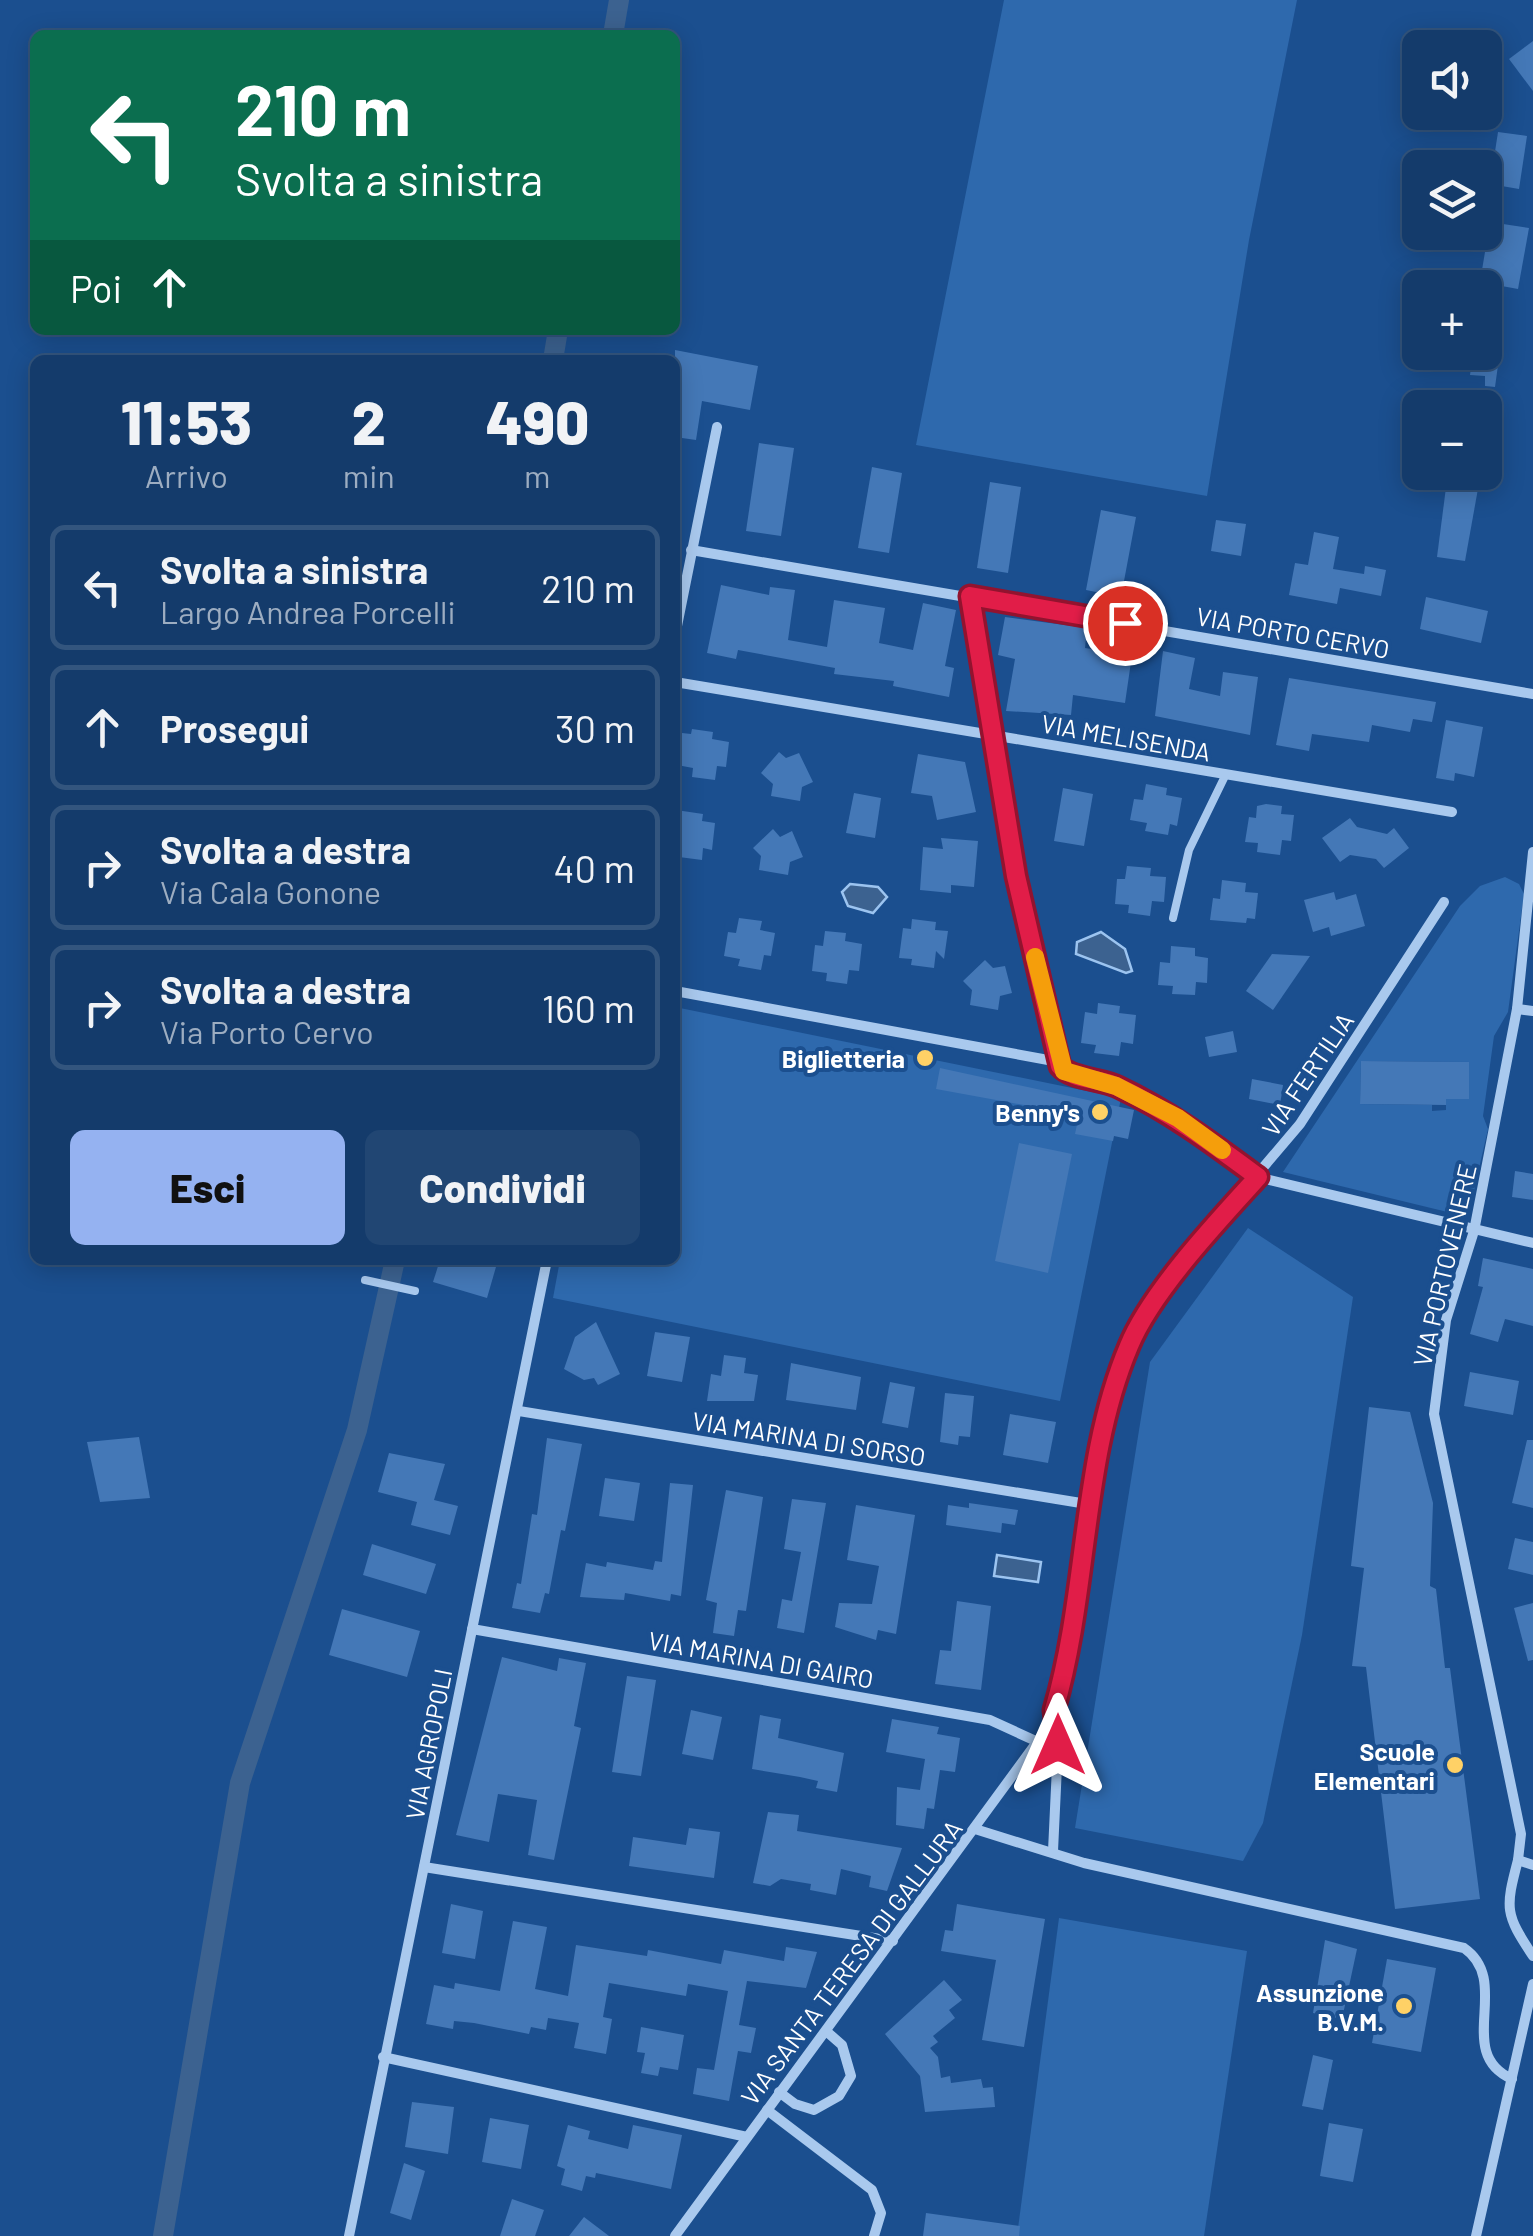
<!DOCTYPE html>
<html lang="it">
<head>
<meta charset="utf-8">
<style>
  :root { --surface:#143b6b; --page:#214673; --text:#f1f3f6; --muted:#9dadc1; --line:#33557e; --accent:#95b2f1 }
  body { margin:0; font-family:Barlow,sans-serif; background:var(--page); color:var(--text); height:100vh; display:flex; flex-direction:column; font-size:38px; white-space:nowrap }
  * { box-sizing:border-box; margin:0 }
  p { font-size:32px; color:var(--muted) }
  .icon { flex:none; width:55px; height:55px; fill:none; stroke:currentColor; stroke-width:2; stroke-linecap:round; stroke-linejoin:round }
  .map { position:relative; flex:1; overflow:hidden }
  .drawer { position:absolute; left:30px; top:355px; width:650px; height:910px; display:flex; flex-direction:column; background:var(--surface); border-radius:15px; box-shadow:0 5px 25px #0003,0 0 0 2px var(--line) }
  .drawer>* { flex:none }
  .top-card { position:absolute; left:30px; top:30px; width:650px; height:305px; border-radius:15px; box-shadow:0 5px 25px #0003,0 0 0 2px var(--line); background:#0b6e4f; color:#fff; overflow:hidden }
  .controls { position:absolute; left:1402px; top:30px; display:grid; gap:20px }
  .controls a { display:grid; place-items:center; width:100px; height:100px; border-radius:15px; background:var(--surface); box-shadow:0 5px 25px #0003,0 0 0 2px var(--line); font-size:50px }
  .pin { position:absolute; display:grid; place-items:center; width:85px; height:85px; color:#fff; margin:-42px; border:5px solid #fff; border-radius:50%; box-shadow:0 2px 10px #0007 }
  .me { position:absolute; width:110px; margin:-55px; rotate:0deg; stroke-linejoin:round; filter:drop-shadow(0 0 8px #0008) }
  .turn { display:flex; align-items:center; gap:35px; height:210px; padding:0 40px; font-size:45px }
  .turn .icon { width:130px; height:130px; stroke-width:2.5 }
  .turn b { display:block; font-size:70px; line-height:85px }
  .then { display:flex; align-items:center; height:95px; padding:0 40px; background:#0003; gap:20px; font-size:38px }
  .eta { display:flex; justify-content:space-evenly; align-items:center; height:170px; text-align:center }
  .eta b { font-size:60px; font-weight:800; line-height:70px }
  .action { display:flex; gap:20px; margin-top:auto; padding:20px 40px }
  .action a { flex:1; height:115px; border-radius:15px; background:var(--accent); color:#111; font-size:40px; font-weight:800; line-height:115px; text-align:center }
  .action a+a { background:var(--page); color:var(--text) }
  ul { padding:0; list-style:none }
  li { display:flex; align-items:center; gap:30px; height:125px; margin:0 20px 15px; padding:0 20px; border:5px solid var(--line); border-radius:15px }
  li div { flex:1 }
  li b { display:block; font-size:38px }
  li em { font-style:normal }
  .map>svg:first-child { display:block }
  .green { fill:#2e69ad; fill-rule:evenodd }
  .water { fill:#3c6290; stroke:#9cc4f0; stroke-width:2.5 }
  .lines { fill:none; stroke-linecap:round; stroke-linejoin:round }
  .canal { stroke:#3c6290; stroke-width:20 }
  .building { fill:#4478b7 }
  .lane { stroke:#a9c9ee; stroke-width:8 }
  .street { stroke:#a9c9ee; stroke-width:10 }
  .route-casing { stroke:#92132f; stroke-width:25 }
  .route { stroke:#e11d48; stroke-width:18 }
  .slow { stroke:#f59e0b; stroke-width:18 }
  .poi-dot { fill:#ffd166; stroke:#1b4f8f; stroke-width:4 }
  .labels { text-anchor:middle; dominant-baseline:central; stroke-width:8; stroke-linejoin:round; paint-order:stroke }
  .street-label { font-size:25px; fill:#fff; stroke:#1b4f8f }
  .poi-label { font-size:25px; font-weight:bold; fill:#fff; stroke:#1b4f8f; text-anchor:end }
</style>
</head>
<body>
<div class="map">
<svg width="1533" height="2236" viewBox="0 0 1533 2236">
  <rect width="100%" height="100%" fill="#1b4f8f"/>
  <g class="green">
    <path d="M1004,0H1297L1249,240L1207,496L916,445Z"/>
    <path d="M1505,877L1519,884L1524,894L1508,1012L1494,1036L1483,1116L1488,1129L1468,1217L1283,1172L1460,906L1480,886ZM1361,1061L1469,1062L1446,1099V1110L1432,1111V1105L1360,1104Z"/>
    <path d="M675,1007L1121,1098L1060,1401L553,1298L560,1260H675Z"/>
    <path d="M1248,1228L1353,1297L1302,1635L1263,1823L1243,1861L1075,1828L1150,1362Z"/>
    <path d="M1059,1918L1247,1951L1204,2236H1017Z"/>
  </g>
  <g class="water">
    <path d="M850,884L878,887L887,897L873,913L848,906L842,892Z"/>
    <path d="M1101,932L1125,949L1132,971L1126,973L1076,954L1077,942Z"/>
    <path d="M997,1555L1041,1562L1038,1582L994,1576Z"/>
  </g>
  <g class="lines">
    <g class="canal">
      <path d="M613,35L619,0"/>
      <path d="M553,360L558,330"/>
      <path d="M163,2236L240,1783L357,1430L395,1260"/>
    </g>
  </g>
  <g class="building">
    <path d="M1533,41V91L1509,59Z"/>
    <path d="M1498,132L1527,136L1519,189L1490,184Z"/>
    <path d="M1490,222L1529,228L1518,289L1480,282Z"/>
    <path d="M1485,319L1504,322L1495,387L1485,386V376L1470,375L1473,352H1485Z"/>
    <path d="M675,350L758,366L750,410L702,401L696,440L675,437Z"/>
    <path d="M759,443L794,448L781,536L746,531Z"/>
    <path d="M872,467L902,473L889,553L858,548Z"/>
    <path d="M1448,472H1481L1465,561L1437,557Z"/>
    <path d="M990,482L1021,487L1008,573L977,568Z"/>
    <path d="M1101,510L1136,517L1121,597L1086,590Z"/>
    <path d="M1216,520L1246,524L1241,556L1211,551Z"/>
    <path d="M1314,532L1339,537L1333,569L1364,574L1365,566L1386,570L1381,596L1340,588L1337,604L1289,595L1295,563L1308,565Z"/>
    <path d="M721,585L769,595L770,587L795,590L788,640L827,647L834,600L885,608L879,643L913,650L923,603L956,610L945,666L954,668L949,697L893,686L894,681L834,674L835,668L738,650L736,659L707,653Z"/>
    <path d="M1426,597L1488,611L1481,643L1420,629Z"/>
    <path d="M1005,617L1087,628L1085,648L1132,655L1125,703L1073,695L1071,715L1006,711L1015,659L998,655Z"/>
    <path d="M1163,651L1195,658L1189,689L1220,696L1223,672L1258,677L1250,735L1155,716Z"/>
    <path d="M1289,678L1436,702L1432,722L1413,719L1410,732L1372,725L1369,742L1312,734L1309,751L1276,745Z"/>
    <path d="M1446,720L1483,727L1474,777L1455,773L1454,781L1436,778Z"/>
    <path d="M692,729L713,732L712,739L729,742L726,767L717,766L715,780L692,777L693,768L677,765L682,733L691,734Z"/>
    <path d="M779,752L786,758L799,753L813,782L802,787L800,801L771,796L773,784L761,773Z"/>
    <path d="M918,754L965,762L976,812L937,820L932,796L911,793Z"/>
    <path d="M1146,784L1167,788L1166,795L1182,798L1177,826L1170,824L1168,835L1145,831L1147,823L1130,820L1134,799L1143,800Z"/>
    <path d="M1063,788L1093,794L1084,846L1054,841Z"/>
    <path d="M854,793L881,798L875,838L846,833Z"/>
    <path d="M1266,804L1282,806L1281,814L1294,815L1291,841L1282,840L1280,855L1257,852L1258,843L1245,842L1249,817L1256,818L1257,806Z"/>
    <path d="M676,810L703,814L702,821L715,823L712,850L703,848L702,860L679,857L680,850L675,849Z"/>
    <path d="M1350,818L1357,827L1387,834L1394,828L1409,848L1384,868L1376,859L1350,855L1340,862L1322,838Z"/>
    <path d="M773,829L780,837L792,831L803,857L790,862L788,875L759,870L761,856L753,848Z"/>
    <path d="M941,838L978,841L974,887L951,885V893L920,890L923,847L943,849Z"/>
    <path d="M1127,866L1151,868L1150,876L1166,877L1164,902L1152,901L1150,916L1128,913L1129,905L1115,904L1117,879H1125Z"/>
    <path d="M1222,880L1246,883L1245,892L1258,893L1255,919L1247,918L1246,923L1210,920L1213,898L1220,899Z"/>
    <path d="M1334,892L1336,900L1356,894L1365,926L1331,936L1329,927L1313,932L1304,900Z"/>
    <path d="M739,918L762,921L760,930L775,933L771,956L764,955L761,970L738,966L740,959L724,956L728,932L736,933Z"/>
    <path d="M912,919L936,922L935,930L948,931L944,959L936,951L934,968L911,965L912,959L899,958L903,928L911,929Z"/>
    <path d="M825,931L846,933L845,941L862,944L859,971L849,970L847,984L826,981L827,973L812,971L815,945L823,946Z"/>
    <path d="M1171,946L1195,948V956L1208,958L1207,983L1196,982L1195,995L1172,994L1173,986L1158,985L1160,962L1170,963Z"/>
    <path d="M1272,954L1310,956L1273,1010L1246,991Z"/>
    <path d="M985,960L993,968L1005,966L1012,993L1000,996L998,1010L970,1005L972,990L963,981Z"/>
    <path d="M1098,1003L1120,1006L1119,1013L1136,1015L1133,1044L1121,1042L1119,1056L1094,1053L1096,1045L1081,1043L1085,1012L1097,1014Z"/>
    <path d="M1233,1031L1237,1052L1209,1057L1205,1037Z"/>
    <path d="M1361,1061L1469,1062V1099H1446V1105L1360,1104Z"/>
    <path d="M940,1068L1134,1110L1128,1139L1114,1136L1113,1141L1075,1134L1079,1115L936,1089Z"/>
    <path d="M1252,1079L1283,1085L1280,1105L1249,1099Z"/>
    <path d="M1019,1143L1072,1154L1048,1273L995,1261Z"/>
    <path d="M1515,1171L1533,1174V1200L1512,1197Z"/>
    <path d="M1483,1258L1533,1269V1326L1505,1319L1498,1342L1470,1334L1483,1287L1478,1286Z"/>
    <path d="M440,1260H498L487,1298L433,1282Z"/>
    <path d="M596,1322L620,1374L598,1385L594,1378L584,1380L564,1369L575,1337Z"/>
    <path d="M655,1332L690,1337L682,1382L647,1376Z"/>
    <path d="M724,1355L746,1358L744,1373L758,1375L754,1401H707L711,1374L721,1376Z"/>
    <path d="M791,1363L861,1377L856,1410L786,1400Z"/>
    <path d="M1470,1372L1519,1381L1513,1415L1464,1406Z"/>
    <path d="M890,1382L915,1387L908,1428L882,1423Z"/>
    <path d="M945,1393L974,1396L970,1437L959,1436L958,1445L940,1442Z"/>
    <path d="M1369,1407L1410,1412L1433,1503L1430,1586L1436,1589L1445,1668H1450L1480,1899L1395,1909L1366,1667L1352,1666L1364,1568L1351,1566Z"/>
    <path d="M1010,1414L1056,1422L1048,1463L1003,1455Z"/>
    <path d="M139,1437L150,1498L100,1502L87,1442Z"/>
    <path d="M547,1438L582,1444L565,1531L561,1530L549,1594L545,1593L540,1613L512,1608L517,1583L521,1584L532,1514L537,1515Z"/>
    <path d="M1527,1440H1533V1508L1512,1503Z"/>
    <path d="M389,1453L445,1464L434,1500L458,1506L450,1535L411,1525L417,1502L378,1492Z"/>
    <path d="M605,1478L640,1483L634,1521L599,1516Z"/>
    <path d="M670,1483L693,1485L681,1596L671,1594L670,1601L625,1593L624,1600L580,1597L586,1563L606,1567L607,1562L653,1570L655,1561L662,1562Z"/>
    <path d="M726,1490L763,1497L746,1611L738,1610L734,1636L713,1633L717,1603L706,1600Z"/>
    <path d="M792,1499L826,1503L804,1633L777,1628L782,1599L792,1601L801,1552L784,1549Z"/>
    <path d="M969,1503L1018,1510L1015,1525L1002,1523L1001,1533L946,1525L948,1505L969,1508Z"/>
    <path d="M856,1505L915,1515L896,1634L878,1630L876,1640L835,1627L839,1603L872,1604L879,1566L847,1560Z"/>
    <path d="M1515,1538L1533,1542V1575L1508,1569Z"/>
    <path d="M372,1544L436,1564L426,1594L363,1575Z"/>
    <path d="M957,1601L991,1606L981,1690L935,1684L940,1650L951,1651Z"/>
    <path d="M1533,1603V1660L1528,1661L1514,1608Z"/>
    <path d="M342,1609L420,1631L407,1677L329,1655Z"/>
    <path d="M502,1657L557,1671L559,1658L586,1663L574,1726L581,1728L554,1860L528,1855L537,1800L498,1794L489,1842L456,1835Z"/>
    <path d="M627,1676L656,1680L641,1776L612,1772Z"/>
    <path d="M691,1710L722,1717L713,1760L682,1754Z"/>
    <path d="M760,1715L781,1719L778,1738L844,1753L837,1792L816,1788L818,1781L800,1777L752,1769Z"/>
    <path d="M892,1719L939,1727L937,1734L960,1738L955,1772L940,1770L934,1809L927,1808L924,1829L896,1825L897,1787L920,1790L925,1759L886,1752Z"/>
    <path d="M768,1812L799,1815L797,1831L902,1848L887,1891L869,1887L871,1876L841,1869L836,1895L810,1890L811,1884L781,1879L770,1886L753,1883Z"/>
    <path d="M689,1828L720,1832L714,1878L629,1866L633,1837L686,1845Z"/>
    <path d="M451,1904L483,1911L475,1959L442,1953Z"/>
    <path d="M957,1904L1045,1919L1024,2047L982,2040L996,1960L941,1951L945,1930L953,1931Z"/>
    <path d="M513,1921L547,1927L535,1989L568,1996L576,1945L647,1956L648,1950L721,1964L724,1950L784,1961L786,1947L817,1952L806,1988L747,1981L739,2025L756,2028L751,2053L738,2051L729,2101L693,2094L697,2068L714,2070L728,1991L688,1984L686,1996L609,1983L603,2017L612,2019L606,2054L574,2048L579,2023L548,2018L546,2030L531,2027L529,2034L474,2023L454,2021L453,2029L426,2024L434,1985L454,1989L455,1983L500,1991Z"/>
    <path d="M1325,1940L1357,1949L1342,2019L1313,2013Z"/>
    <path d="M1387,1959L1436,1968L1421,2052L1372,2043Z"/>
    <path d="M944,1980L962,2000L949,2010L955,2018L933,2036L938,2042L930,2048L938,2057L941,2078L950,2076L951,2083L981,2079L983,2088L993,2087L995,2107L925,2112L920,2076L885,2034Z"/>
    <path d="M641,2027L684,2035L678,2070L660,2067L658,2076L641,2073L645,2053L637,2052Z"/>
    <path d="M1313,2055L1333,2060L1323,2110L1302,2106Z"/>
    <path d="M412,2102L454,2107L448,2154L405,2147Z"/>
    <path d="M490,2118L529,2125L521,2169L482,2162Z"/>
    <path d="M1329,2123L1363,2129L1353,2182L1320,2176Z"/>
    <path d="M568,2125L590,2131L588,2139L628,2149L633,2125L682,2135L671,2189L596,2173L595,2178L586,2176L582,2191L561,2185L565,2169L557,2166Z"/>
    <path d="M404,2163L425,2171L411,2220L390,2213Z"/>
    <path d="M512,2199L544,2210L535,2236H500Z"/>
    <path d="M926,2213L1020,2226L1019,2236H923Z"/>
    <path d="M584,2217L609,2236H569Z"/>
  </g>
  <g class="lines">
    <g class="lane">
      <path d="M1173,918L1189,850L1226,774"/>
      <path d="M365,1280L415,1291"/>
    </g>
    <g class="street">
      <path d="M691,550L1533,694"/>
      <path d="M970,596L1016,875L1063,1071L1106,1081L1178,1118L1257,1177L1533,1243"/>
      <path d="M675,636L717,427"/>
      <path d="M675,682L1452,812"/>
      <path d="M675,991L1059,1062"/>
      <path d="M1517,1009L1533,1011"/>
      <path d="M519,1411L1093,1505"/>
      <path d="M472,1629L990,1720L1038,1742"/>
      <path d="M975,1829L1084,1863L1464,1948C1513,1982 1453,2053 1512,2079"/>
      <path d="M1053,1851L1058,1745L1055,1713"/>
      <path d="M1518,1860L1521,1834L1434,1414L1446,1320L1474,1231L1517,1009L1533,852"/>
      <path d="M1533,1865L1518,1860C1505,1909 1505,1914 1533,1956"/>
      <path d="M424,1867L893,1941"/>
      <path d="M383,2057L747,2137"/>
      <path d="M779,2092L795,2104L814,2110L839,2096L851,2076L842,2045L826,2031"/>
      <path d="M767,2110L872,2190L881,2213L874,2236"/>
      <path d="M349,2236L547,1260"/>
      <path d="M675,2236L1048,1727L1060,1690L1108,1400L1131,1341L1194,1249L1300,1124L1444,902"/>
      <path d="M1476,2236L1533,1984"/>
    </g>
  </g>
  <g class="lines">
    <defs>
      <path id="route" d="M1058,1745L1054,1710C1089,1591 1081,1459 1129,1346C1151,1292 1218,1221 1258,1177C1212,1143 1169,1111 1118,1087C1101,1078 1072,1080 1060,1066L1016,876L970,596L1125,623"/>
    </defs>
    <use href="#route" class="route-casing"/>
    <use href="#route" class="route"/>
    <path class="slow" d="M1035,957L1064,1071L1116,1086L1178,1118L1222,1150"/>
  </g>
  <g class="poi-dot">
    <circle cx="925" cy="1058" r="10"/>
    <circle cx="1100" cy="1112" r="10"/>
    <circle cx="1455" cy="1765" r="10"/>
    <circle cx="1404" cy="2006" r="10"/>
  </g>
  <g class="labels">
    <g class="street-label">
      <text transform="translate(1293 632) rotate(10)">VIA PORTO CERVO</text>
      <text transform="translate(1126 737) rotate(10)">VIA MELISENDA</text>
      <text transform="translate(1307 1074) rotate(-56)">VIA FERTILIA</text>
      <text transform="translate(1444 1265) rotate(-77)">VIA PORTOVENERE</text>
      <text transform="translate(809 1438) rotate(9)">VIA MARINA DI SORSO</text>
      <text transform="translate(761 1659) rotate(10)">VIA MARINA DI GAIRO</text>
      <text transform="translate(428 1744) rotate(-79)">VIA AGROPOLI</text>
      <text transform="translate(851 1962) rotate(-53)">VIA SANTA TERESA DI GALLURA</text>
    </g>
    <g class="poi-label">
      <text x="905" y="1058">Biglietteria</text>
      <text x="1080" y="1112">Benny's</text>
      <text x="1435" y="1751">Scuole<tspan x="1435" dy="29">Elementari</tspan></text>
      <text x="1384" y="1992">Assunzione<tspan x="1384" dy="29">B.V.M.</tspan></text>
    </g>
  </g>
</svg>
<div class="controls">
<a><svg class="icon" aria-label="sound" viewBox="0 0 24 24"><path d="M4 9h4l5-4v14l-5-4H4zM17 9q2 3 0 6"/></svg></a>
<a><svg class="icon" aria-label="layers" viewBox="0 0 24 24"><path d="M12 4l9 5-9 5-9-5zM3 14l9 5 9-5"/></svg></a>
<a>+</a>
<a>−</a>
</div>
<div class="pin" style="left:1125px;top:623px;background:#d93025"><svg class="icon" aria-label="arrive" viewBox="0 0 24 24"><path d="M6 21V4h12l-3 4 3 4H6"/></svg></div>
<svg class="me" style="left:1058px;top:1745px" viewBox="-20 -20 40 40"><path d="M0-17L14 15 0 8-14 15z" fill="#e11d48" stroke="#fff" stroke-width="4"/></svg>
<div class="top-card">
<div class="turn"><svg class="icon" aria-label="left" viewBox="0 0 24 24"><path d="M17 20v-9H6M10 6l-5 5 5 5"/></svg><div><b>210 m</b>Svolta a sinistra</div></div>
<div class="then">Poi<svg class="icon" aria-label="ahead" viewBox="0 0 24 24"><path d="M12 20V5M6 11l6-6 6 6"/></svg></div>
</div>
<section class="drawer">
<div class="eta">
<div><b>11:53</b><p>Arrivo</p></div>
<div><b>2</b><p>min</p></div>
<div><b>490</b><p>m</p></div>
</div>
<ul>
<li><svg class="icon" aria-label="left" viewBox="0 0 24 24"><path d="M17 20v-9H6M10 6l-5 5 5 5"/></svg><div><b>Svolta a sinistra</b><p>Largo Andrea Porcelli</p></div><em>210 m</em></li>
<li><svg class="icon" aria-label="ahead" viewBox="0 0 24 24"><path d="M12 20V5M6 11l6-6 6 6"/></svg><div><b>Prosegui</b></div><em>30 m</em></li>
<li><svg class="icon" aria-label="right" viewBox="0 0 24 24"><path d="M7 20v-9h11M14 6l5 5-5 5"/></svg><div><b>Svolta a destra</b><p>Via Cala Gonone</p></div><em>40 m</em></li>
<li><svg class="icon" aria-label="right" viewBox="0 0 24 24"><path d="M7 20v-9h11M14 6l5 5-5 5"/></svg><div><b>Svolta a destra</b><p>Via Porto Cervo</p></div><em>160 m</em></li>
</ul>
<div class="action"><a>Esci</a><a>Condividi</a></div>
</section>
</div>
</body>
</html>
